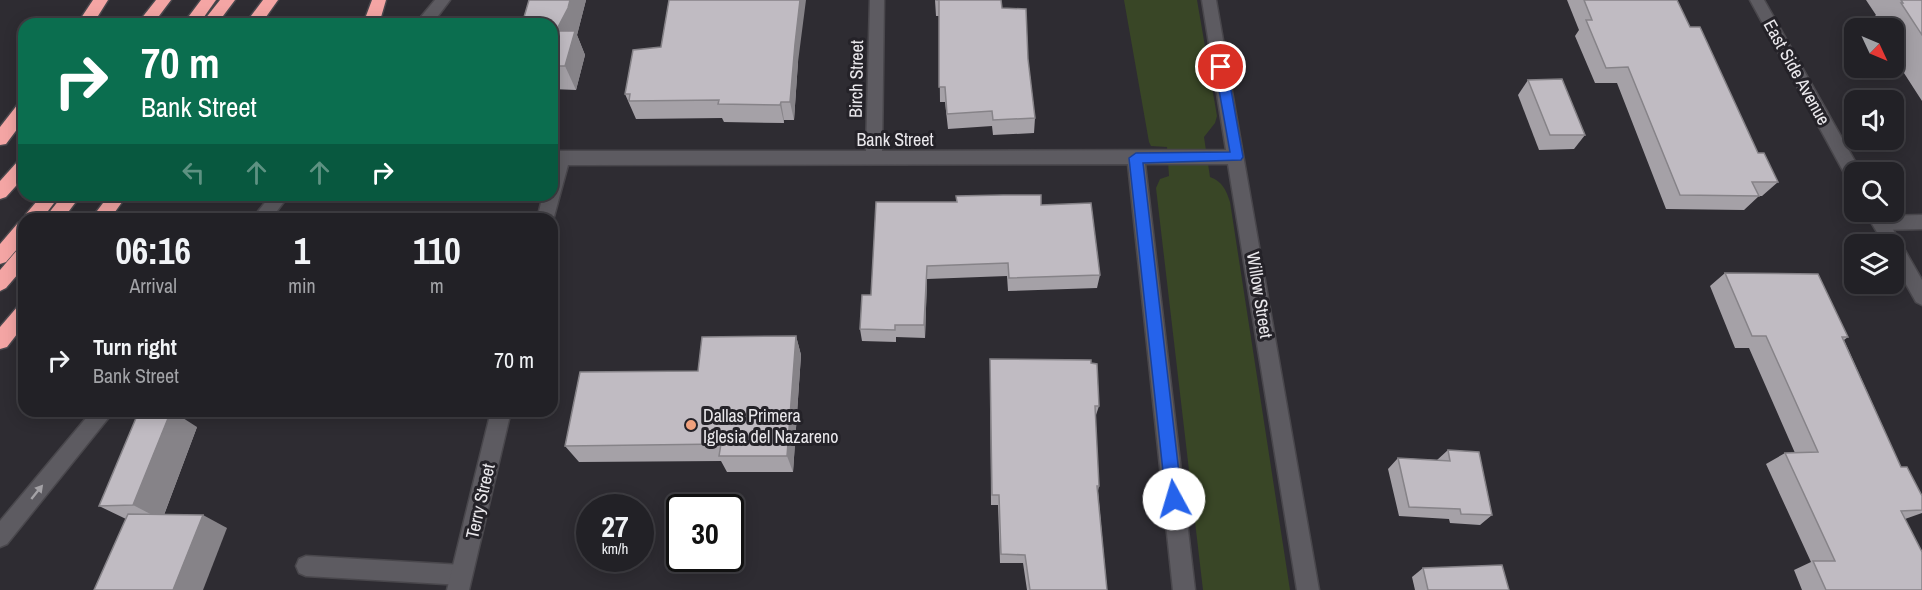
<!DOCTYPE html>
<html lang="en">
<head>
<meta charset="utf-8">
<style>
  :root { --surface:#222126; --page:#2e2e32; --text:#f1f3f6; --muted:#a2a3a7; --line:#3f3e43 }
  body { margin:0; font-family:"Archivo Narrow",sans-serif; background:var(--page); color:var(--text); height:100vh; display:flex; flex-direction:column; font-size:22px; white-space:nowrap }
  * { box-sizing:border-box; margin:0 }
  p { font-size:20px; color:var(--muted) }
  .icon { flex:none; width:33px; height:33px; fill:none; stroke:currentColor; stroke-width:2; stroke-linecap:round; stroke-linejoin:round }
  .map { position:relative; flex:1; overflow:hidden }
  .side { position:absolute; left:18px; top:213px; width:540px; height:204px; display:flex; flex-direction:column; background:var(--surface); border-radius:18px; box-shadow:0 3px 15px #0003,0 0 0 2px var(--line) }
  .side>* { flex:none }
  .banner { position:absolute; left:18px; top:18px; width:540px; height:183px; border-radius:18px; box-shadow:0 3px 15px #0003,0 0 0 2px var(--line); background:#0b6e4f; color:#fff; overflow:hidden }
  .needle { width:39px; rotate:134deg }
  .fabs { position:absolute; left:1844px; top:18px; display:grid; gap:12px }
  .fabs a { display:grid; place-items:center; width:60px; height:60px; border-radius:12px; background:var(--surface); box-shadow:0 3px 15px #0003,0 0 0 2px var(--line); font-size:30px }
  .speed { position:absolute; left:576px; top:494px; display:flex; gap:12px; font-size:30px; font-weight:700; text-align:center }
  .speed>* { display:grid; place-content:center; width:78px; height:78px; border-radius:50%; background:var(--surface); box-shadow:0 3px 15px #0003,0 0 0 2px var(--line); line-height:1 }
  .speed small { font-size:15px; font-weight:400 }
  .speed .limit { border:3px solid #111; border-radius:9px; background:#fff; color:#111 }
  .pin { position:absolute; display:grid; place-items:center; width:51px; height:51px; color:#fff; margin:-26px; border:3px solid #fff; border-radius:50%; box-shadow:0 2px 6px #0007 }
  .me { position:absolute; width:66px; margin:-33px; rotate:354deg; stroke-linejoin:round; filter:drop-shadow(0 0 4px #0008) }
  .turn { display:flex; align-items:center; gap:21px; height:126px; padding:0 24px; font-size:27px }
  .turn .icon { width:78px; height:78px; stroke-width:2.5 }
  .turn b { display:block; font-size:42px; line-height:51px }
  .lanes { display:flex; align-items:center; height:57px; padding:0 24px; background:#0003; justify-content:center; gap:30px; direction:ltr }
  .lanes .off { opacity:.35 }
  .eta { display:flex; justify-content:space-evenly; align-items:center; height:102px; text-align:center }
  .eta b { font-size:36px; font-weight:800; line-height:42px }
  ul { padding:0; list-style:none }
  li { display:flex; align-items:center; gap:18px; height:90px; padding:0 24px }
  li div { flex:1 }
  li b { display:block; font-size:22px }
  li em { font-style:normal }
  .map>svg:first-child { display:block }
  .green { fill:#394626 }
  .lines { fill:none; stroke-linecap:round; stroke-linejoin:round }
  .lane-casing { stroke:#49474c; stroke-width:3 }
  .street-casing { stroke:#49474c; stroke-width:3 }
  .secondary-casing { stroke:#49474c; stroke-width:3 }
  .highway-casing { stroke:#49474c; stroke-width:3 }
  .lane { fill:#5d5b61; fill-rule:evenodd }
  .street { fill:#5d5b61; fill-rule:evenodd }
  .secondary { fill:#5d5b61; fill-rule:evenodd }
  .highway { fill:#f4a5a4; fill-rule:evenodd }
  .wall { fill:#a5a1a7 }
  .shaded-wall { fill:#868388 }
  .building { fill:#c0bbc2; stroke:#868388; stroke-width:1.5 }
  .oneway { fill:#a4a2a6 }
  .route { fill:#2563eb; stroke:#184099; stroke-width:1.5 }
  .poi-dot { fill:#f1a17d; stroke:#242228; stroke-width:2 }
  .labels { text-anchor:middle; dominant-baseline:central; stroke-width:6; stroke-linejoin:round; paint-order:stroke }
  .street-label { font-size:18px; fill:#eae8ec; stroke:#242228 }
  .poi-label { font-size:18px; fill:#eae8ec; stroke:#242228; text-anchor:start }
</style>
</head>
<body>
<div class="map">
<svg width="1922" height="590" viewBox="0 0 1922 590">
  <rect width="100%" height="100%" fill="#2e2c32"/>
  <path class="green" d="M1124,0H1197L1217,116L1215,123L1204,137L1210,177C1222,181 1226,190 1230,202L1290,590H1203L1156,188L1160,179L1169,176L1167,147L1151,146L1149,142Z"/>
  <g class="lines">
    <defs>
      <g id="lane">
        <path d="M1922,215V229L1881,230L1875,228L1872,223L1875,218L1881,216Z"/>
        <path d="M306,556L462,565L469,568L472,575L469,582L462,585L306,576L299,573L296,566L299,559Z"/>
      </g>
      <g id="street">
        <path d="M870,0H884L882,151L1226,150L1202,0H1216L1319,590H1297L1228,164H1145L1195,590H1173L1128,164L568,165L552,224V219H537L543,195H552V151H866Z"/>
        <path d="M1750,0H1764L1861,172H1854V182L1848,180Z"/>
        <path d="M1865,212H1883L1922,280V305L1916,302L1893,261V244H1884Z"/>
        <path d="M491,411H511L469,590H447Z"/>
      </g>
      <g id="secondary">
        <path d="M435,0H450L432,24H415Z"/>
        <path d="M271,195H289L271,219H252Z"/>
        <path d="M92,411H114L7,544L0,547V521Z"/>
      </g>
      <g id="highway">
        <path d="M93,0H108L93,24H77Z"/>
        <path d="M156,0H171L153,24H137Z"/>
        <path d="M201,0H216L199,24H183Z"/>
        <path d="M220,0H235L217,24H201Z"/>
        <path d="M263,0H278L261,24H245Z"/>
        <path d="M372,0H386L379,24H363Z"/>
        <path d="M24,102V120L6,144L0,145V127L18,104Z"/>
        <path d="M24,159V177L6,197L0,199V181L18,161Z"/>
        <path d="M42,195H60L42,219L24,220L26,214Z"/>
        <path d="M63,195H81L63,219H44Z"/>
        <path d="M109,195H127L110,219H91Z"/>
        <path d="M24,221V241L6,262L0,264V244L18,223Z"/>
        <path d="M24,247V267L6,288L0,291V270L18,249Z"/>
        <path d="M24,304V325L7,347L0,349V327L18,306Z"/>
      </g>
    </defs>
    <use href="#lane" class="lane-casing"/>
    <use href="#street" class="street-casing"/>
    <use href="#secondary" class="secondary-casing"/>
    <use href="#highway" class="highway-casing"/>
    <use href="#lane" class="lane"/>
    <use href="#street" class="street"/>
    <use href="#secondary" class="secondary"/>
    <use href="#highway" class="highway"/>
  </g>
  <g class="wall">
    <path d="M529,0H586L577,35L585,55L576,90L552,89V24Z"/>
    <path d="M935,0L1002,8L1028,59L1035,118L1034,133L993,135L992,126L948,129L945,102H940L939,16H936Z"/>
    <path d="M1567,0H1677L1690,27L1758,153L1778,182L1762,196H1759L1744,210L1666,209L1617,83H1595L1575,36L1579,30Z"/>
    <path d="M1866,0H1922V101L1893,56V28H1876L1877,27L1872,19L1876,15Z"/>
    <path d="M798,62L794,120H784V123L724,122L722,118L636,119L625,94Z"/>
    <path d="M1528,80L1585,135L1574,149L1539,150L1518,95Z"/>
    <path d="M1041,205L1100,275L1097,288L1008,291L1007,276L927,279L925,338L896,337V342L862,341L860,329L871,295Z"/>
    <path d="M1725,273L1848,337L1844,340L1901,467L1922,496V513L1905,519L1922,590H1802L1794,570L1811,562L1766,464L1785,453H1795L1749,348H1735L1710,286Z"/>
    <path d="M796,336L801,355L793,472H727L721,461L579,462L565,446L698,371Z"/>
    <path d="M990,359L1091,363L1099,406L1095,418L1099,486L1098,491L1107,590H1027L1023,563H1000L998,505H991Z"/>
    <path d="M197,427L164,515L227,528L126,519L99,506Z"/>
    <path d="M1448,450L1492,515L1480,525L1450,523L1449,519L1399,516L1388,469L1398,458L1437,460Z"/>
    <path d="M1423,568L1509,590H1415L1412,577Z"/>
  </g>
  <g class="shaded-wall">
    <path d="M570,0H586L577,35L585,55L576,90L565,66L556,31Z"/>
    <path d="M800,0H806L798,62L794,120L790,102L795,44Z"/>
    <path d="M781,102L784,120V123L780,105Z"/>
    <path d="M927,266V279L925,338L924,325Z"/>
    <path d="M796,336L801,355L793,472L787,456Z"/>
    <path d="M171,411H172L197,427L162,520L133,505Z"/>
    <path d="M203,515L227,528L203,590H173Z"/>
  </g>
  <g class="building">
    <path d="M529,0H570L568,8L556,31H575L565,66H552V24H522Z"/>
    <path d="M669,0H800L795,44L790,102H781L780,105L718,104L719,100L629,101L630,94H625L633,50L661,47Z"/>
    <path d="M935,0H1001L1002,8L1026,9L1028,59L1035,118L993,120L992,111L947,114L945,87H939V0Z"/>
    <path d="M1584,0H1677L1690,27H1700L1758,153H1764L1778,182H1752L1759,196L1680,195L1628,67L1606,68L1586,20H1592Z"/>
    <path d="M1901,0H1922V35L1901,3H1903Z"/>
    <path d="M1562,79L1585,135H1550L1528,80Z"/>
    <path d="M1003,195H1041V205L1091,203L1100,275L1009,278L1008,263L927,266L924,325H895V330L860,329L862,295H871L876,202H957L956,196Z"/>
    <path d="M1725,273L1818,274L1848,337H1842L1901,467H1907L1922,496V510L1901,511L1922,552V590H1826L1813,561H1835L1785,453L1818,452L1766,336H1752Z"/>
    <path d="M796,336L787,456H719L721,444L565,446L580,372L698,371L702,337Z"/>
    <path d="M990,359L1091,360V363L1097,364L1099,406H1095L1099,486H1097L1107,590H1030L1025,555L1001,554L999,495H992Z"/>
    <path d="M139,411H171L133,505L99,506Z"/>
    <path d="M1448,450L1479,452L1492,515L1461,514L1460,509L1409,507L1398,458L1450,461Z"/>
    <path d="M128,514L203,515L173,590H94Z"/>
    <path d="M1502,565L1509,590H1428L1423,568Z"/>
  </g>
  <defs><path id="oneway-solid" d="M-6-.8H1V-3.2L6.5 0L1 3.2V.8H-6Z" transform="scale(1.5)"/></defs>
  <use class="oneway" href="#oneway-solid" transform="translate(37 492) rotate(-51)"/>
  <path class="route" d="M1221,63L1227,67L1243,157L1241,160L1143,163L1182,499L1179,504L1174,506L1169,504L1166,499L1129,158L1136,153L1230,152L1215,67Z"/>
  <circle class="poi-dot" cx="691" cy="425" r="6"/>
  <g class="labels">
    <g class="street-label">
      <text transform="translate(1797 72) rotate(61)">East Side Avenue</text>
      <text transform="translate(856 79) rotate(-89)">Birch Street</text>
      <text x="895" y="139">Bank Street</text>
      <text transform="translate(1260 295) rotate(81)">Willow Street</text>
      <text transform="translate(480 501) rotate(-77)">Terry Street</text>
    </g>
    <g class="poi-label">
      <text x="703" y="415">Dallas Primera<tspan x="703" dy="21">Iglesia del Nazareno</tspan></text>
    </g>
  </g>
</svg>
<div class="fabs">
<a><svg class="needle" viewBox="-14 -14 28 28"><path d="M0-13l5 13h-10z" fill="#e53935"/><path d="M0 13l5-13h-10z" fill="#a2a3a7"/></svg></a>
<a><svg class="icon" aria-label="sound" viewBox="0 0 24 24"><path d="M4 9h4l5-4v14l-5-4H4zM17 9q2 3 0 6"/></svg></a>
<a><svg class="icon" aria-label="search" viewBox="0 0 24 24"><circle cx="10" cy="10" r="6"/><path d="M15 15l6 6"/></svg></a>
<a><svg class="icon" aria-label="layers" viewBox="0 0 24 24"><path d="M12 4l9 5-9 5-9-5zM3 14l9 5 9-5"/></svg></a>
</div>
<div class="speed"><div>27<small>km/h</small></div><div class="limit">30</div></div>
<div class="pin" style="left:1221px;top:67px;background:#d93025"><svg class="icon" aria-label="arrive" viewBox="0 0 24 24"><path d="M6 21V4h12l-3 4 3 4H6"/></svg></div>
<svg class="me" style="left:1174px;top:499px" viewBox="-20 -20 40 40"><circle r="19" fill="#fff"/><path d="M0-13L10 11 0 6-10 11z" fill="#2563eb"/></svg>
<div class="banner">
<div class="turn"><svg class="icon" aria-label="right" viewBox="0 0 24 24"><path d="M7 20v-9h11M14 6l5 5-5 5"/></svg><div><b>70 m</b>Bank Street</div></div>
<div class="lanes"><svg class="icon off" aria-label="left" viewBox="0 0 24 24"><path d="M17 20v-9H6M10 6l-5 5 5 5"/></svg><svg class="icon off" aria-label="ahead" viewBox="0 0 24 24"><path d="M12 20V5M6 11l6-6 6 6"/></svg><svg class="icon off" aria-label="ahead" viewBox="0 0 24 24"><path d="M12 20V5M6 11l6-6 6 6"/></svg><svg class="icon" aria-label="right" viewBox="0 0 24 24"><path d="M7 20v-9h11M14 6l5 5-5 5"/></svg></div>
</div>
<section class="side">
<div class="eta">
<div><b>06:16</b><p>Arrival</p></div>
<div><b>1</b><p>min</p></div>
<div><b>110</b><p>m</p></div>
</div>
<ul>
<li><svg class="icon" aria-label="right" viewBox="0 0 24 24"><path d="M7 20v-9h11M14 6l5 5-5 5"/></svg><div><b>Turn right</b><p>Bank Street</p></div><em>70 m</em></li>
</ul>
</section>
</div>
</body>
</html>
